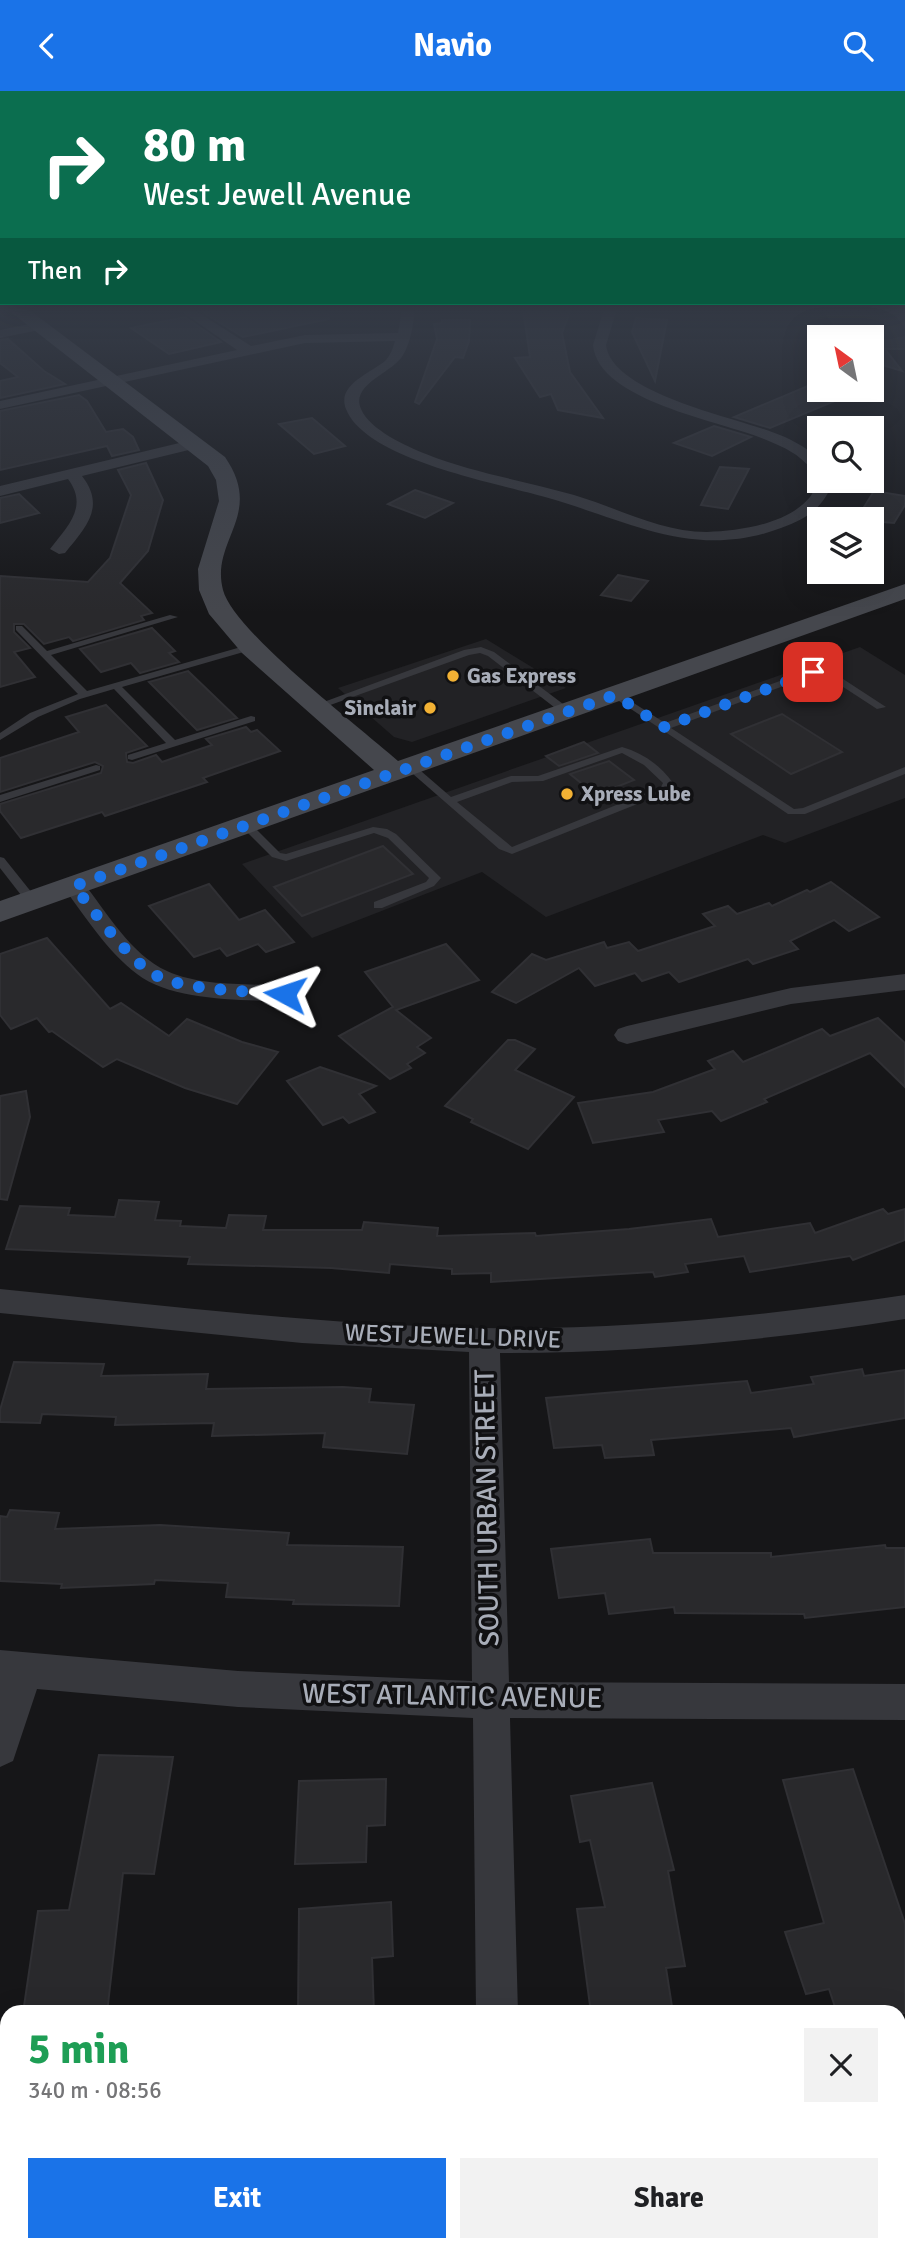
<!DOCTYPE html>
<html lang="en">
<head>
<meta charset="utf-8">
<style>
  :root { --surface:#fff; --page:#f2f2f2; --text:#202124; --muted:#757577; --accent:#1a73e8 }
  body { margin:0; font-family:Signika,sans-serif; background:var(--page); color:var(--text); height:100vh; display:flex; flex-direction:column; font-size:26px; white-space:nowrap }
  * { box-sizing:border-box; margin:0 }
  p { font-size:23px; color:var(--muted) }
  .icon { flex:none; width:38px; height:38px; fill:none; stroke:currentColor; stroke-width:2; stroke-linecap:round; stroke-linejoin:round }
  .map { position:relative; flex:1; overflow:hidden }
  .details { position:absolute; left:0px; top:1914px; width:906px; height:247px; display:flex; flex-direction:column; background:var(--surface); border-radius:21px 21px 0 0; box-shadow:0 7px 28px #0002 }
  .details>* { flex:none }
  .hud { position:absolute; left:0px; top:0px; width:906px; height:214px; box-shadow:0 7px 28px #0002; background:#0b6e4f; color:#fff; overflow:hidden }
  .needle { width:46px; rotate:327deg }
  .tools { position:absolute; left:807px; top:234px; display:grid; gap:14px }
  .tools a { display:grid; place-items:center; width:77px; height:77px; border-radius:0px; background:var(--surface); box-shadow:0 7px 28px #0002; font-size:35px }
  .pin { position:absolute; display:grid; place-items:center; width:60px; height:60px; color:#fff; margin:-30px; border-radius:14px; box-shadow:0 4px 10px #0006 }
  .me { position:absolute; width:77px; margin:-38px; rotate:275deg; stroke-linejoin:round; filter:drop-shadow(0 0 5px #0008) }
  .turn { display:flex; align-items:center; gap:24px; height:147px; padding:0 28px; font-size:32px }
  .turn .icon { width:91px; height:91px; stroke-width:2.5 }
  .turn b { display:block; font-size:49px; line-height:60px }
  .then { display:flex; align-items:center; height:66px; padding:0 28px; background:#0003; gap:14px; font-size:26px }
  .round { display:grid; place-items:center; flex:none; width:74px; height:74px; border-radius:0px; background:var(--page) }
  .headline { display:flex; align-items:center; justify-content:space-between; height:119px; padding:0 28px }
  h1 { font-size:42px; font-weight:700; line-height:52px; color:#1e9e55 }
  .button { display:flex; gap:14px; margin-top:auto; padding:14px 28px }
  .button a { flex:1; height:80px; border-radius:0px; background:var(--accent); color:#fff; font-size:28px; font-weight:700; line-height:80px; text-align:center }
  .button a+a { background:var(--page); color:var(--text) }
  header { display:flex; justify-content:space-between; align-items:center; height:91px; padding:0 28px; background:var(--accent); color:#fff; font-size:32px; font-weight:700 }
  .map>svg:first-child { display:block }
  .built { fill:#222225 }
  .building { fill:#29292c; stroke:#303034; stroke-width:2 }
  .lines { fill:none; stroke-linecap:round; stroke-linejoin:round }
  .service { fill:#37383d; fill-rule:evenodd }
  .minor { fill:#37383d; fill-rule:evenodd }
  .secondary { fill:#45474d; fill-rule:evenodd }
  .route { stroke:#1a73e8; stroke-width:12; stroke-dasharray:0 21.6 }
  .poi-dot { fill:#f2b134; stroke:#111113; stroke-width:2.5 }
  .labels { text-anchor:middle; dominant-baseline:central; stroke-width:7; stroke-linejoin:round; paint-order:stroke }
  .far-poi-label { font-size:21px; font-weight:bold; fill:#a8adb8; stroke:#111113; text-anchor:start }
  .street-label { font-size:24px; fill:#a8adb8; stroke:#111113 }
  .near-street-label { font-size:28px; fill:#a8adb8; stroke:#111113 }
</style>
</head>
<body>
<header><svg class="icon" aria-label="back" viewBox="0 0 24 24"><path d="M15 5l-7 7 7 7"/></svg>Navio<svg class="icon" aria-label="search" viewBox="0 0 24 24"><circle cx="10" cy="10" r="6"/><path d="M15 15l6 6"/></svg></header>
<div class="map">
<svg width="905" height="2161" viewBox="0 0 905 2161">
  <rect width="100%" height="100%" fill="#161618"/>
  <g class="built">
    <path d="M486,548L566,597L412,651L394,646L338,597Z"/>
    <path d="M860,556L905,584V707L785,752L763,744L546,826L482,781L312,847L242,773Z"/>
  </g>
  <g class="building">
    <path d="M221,218H328L329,228L243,246L204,222Z"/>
    <path d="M523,218H571L562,242L570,281L603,327L558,319L551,303L540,306L515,267L530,266Z"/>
    <path d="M823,218H878L905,224V258H885L902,280L872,271V247H844Z"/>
    <path d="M185,226L221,251L169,263L131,237Z"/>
    <path d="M636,227L667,229L655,290L632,241Z"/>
    <path d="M442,229H470L469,250L463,267L455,266L419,313L415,311L437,248L434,233L442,232Z"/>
    <path d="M8,248L44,280L65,293L0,307V290L18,286L0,272V249Z"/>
    <path d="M810,294L842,307L770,337L734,326Z"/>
    <path d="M79,304L87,310L106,341L123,338L133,346L139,359L112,365L107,355L0,379V320Z"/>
    <path d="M312,327L345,355L314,363L279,333Z"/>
    <path d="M714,335L751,346L712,365L674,352Z"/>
    <path d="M146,372L163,409L148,460L120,492L152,522L141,525L144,529L73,550L69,546L44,553L24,533H14V541L30,557L14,561L35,586L0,596V485L88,491L110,467L131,404L118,379Z"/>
    <path d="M720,376L749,378L728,418L701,414Z"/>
    <path d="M415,399L453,412L425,427L388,413Z"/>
    <path d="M874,400L905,405V414L894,432L856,429Z"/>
    <path d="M19,403L39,422L0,432V407Z"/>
    <path d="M618,484L648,490L631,510L601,504Z"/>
    <path d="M152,537L175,560L169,562L179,571L140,582L131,572L101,581L80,558Z"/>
    <path d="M188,580L237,627L197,639L149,591Z"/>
    <path d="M106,614L147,655L126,662L127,671L133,672L156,664L162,671L212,654L206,648L246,636L251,641L257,639L280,660L203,687L207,691L105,725L102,721L21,747L0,720V713L101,682L103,675L95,671L0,701V667L79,641L66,626Z"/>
    <path d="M782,623L842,661L791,683L731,643Z"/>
    <path d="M584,651L598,662L559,675L546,665Z"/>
    <path d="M609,670L634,689L596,704L570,683Z"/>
    <path d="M383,755L413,783L302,825L274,796Z"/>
    <path d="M831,791L879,826L849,840L834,829L790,850L798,858L753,873L748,868L679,891L669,881L642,890L635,882L595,895L579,877L516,912L492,901L532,863L546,869L604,851L607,857L629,851L638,860L715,835L703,823L728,815L737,823L769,812L772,815L807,799L810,801Z"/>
    <path d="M209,793L239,829L265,819L294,851L266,861L258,853L227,865L220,857L194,866L149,815Z"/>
    <path d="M47,847L110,918L121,912L169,945L187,928L242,951L278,961L237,1013L185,997L117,968L103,976L52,940L49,941L37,927L11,938L0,924V863Z"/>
    <path d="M446,853L479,889L396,919L431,947L417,956L425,962L407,973L411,977L390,988L339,945L393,916L365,881Z"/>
    <path d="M878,927L905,952V996L870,962L764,1008L767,1011L721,1030L712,1020L658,1029L664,1041L593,1052L578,1012L653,1001L715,978L708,970L733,960L743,971L822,938L830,945Z"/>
    <path d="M508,949H515L535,958L515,979L574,1006L528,1058L471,1031L473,1028L445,1015Z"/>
    <path d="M320,976L376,995L359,1003L375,1021L349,1032L343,1026L323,1034L287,990Z"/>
    <path d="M26,1000L30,1026L7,1109L0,1108V1005Z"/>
    <path d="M119,1109L159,1111L155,1129L181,1130L180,1135L226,1137L229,1124L266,1125L263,1139H362L364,1131L438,1137L437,1145L535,1142L536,1145L629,1138L711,1128L718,1146L810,1132L815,1142L883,1118L888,1123L905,1118V1149L853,1169L850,1165L750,1181L744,1165L685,1173L688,1181L655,1186L653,1181L491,1191V1182L452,1183V1178L390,1173L389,1182L331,1177L188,1173L190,1166L6,1158L20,1115L70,1117L68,1124L115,1126Z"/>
    <path d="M14,1271L104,1273L101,1285L208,1283L206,1298L343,1296L371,1298L369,1311L414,1314L407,1363L323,1356L325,1342L212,1345L214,1332L115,1334L116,1326L42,1323L40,1332L0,1331V1319Z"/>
    <path d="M862,1278L864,1285L905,1279V1327L794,1346L791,1337L651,1349L654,1364L605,1367L602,1354L554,1357L546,1307L747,1290L751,1302L814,1293L811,1286Z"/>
    <path d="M10,1419L59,1422L55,1438L160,1434L289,1442L287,1454L403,1456L399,1515L293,1513L294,1509L226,1506L228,1492L155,1489L154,1493L61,1497L62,1493L0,1490V1425L7,1426Z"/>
    <path d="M650,1448L653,1462H771V1466L885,1454L886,1457H905V1516L805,1527L804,1523L675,1522L674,1516L609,1523L605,1502L559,1507L551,1458Z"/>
    <path d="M99,1664L173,1666L154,1783L123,1782L107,1922H23L38,1820L69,1819Z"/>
    <path d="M853,1678L905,1833V1922H837L829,1898L806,1903L785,1841L824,1832L783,1689Z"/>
    <path d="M386,1688L385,1734L367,1735L366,1771L295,1773L299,1690Z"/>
    <path d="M652,1692L674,1779L668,1780L685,1875L666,1877L673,1922H591L577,1818L605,1816L590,1749L580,1751L571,1705Z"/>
    <path d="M391,1811L393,1865L372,1867L374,1922H298L299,1818Z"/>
  </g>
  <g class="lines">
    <g class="service">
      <path d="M170,524L178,526L51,564L87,600L248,554H254V558L122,596L175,649L251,625L255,626V630L132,669L128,668V664L166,652L114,598L80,608L38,626L0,649V642L30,622L78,603L16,539V535H22L47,560Z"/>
      <path d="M481,556L494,561L571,619V623H563L488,565L480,562L469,564L322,617L313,615L464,559Z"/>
      <path d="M813,578L840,586L886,616L877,618L834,590L813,584L671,637L794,718L803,717L905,676V683L805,723H788L610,604L618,602L665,632Z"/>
      <path d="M622,656C643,662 660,674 673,692L670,700L512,763L499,758L405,676L410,673L414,674L451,706L511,685H538ZM622,662L644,674L663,692L661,696L512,756L457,711L512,691L543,690Z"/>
      <path d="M96,674L100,675V679L0,711V704Z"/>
      <path d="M246,731L250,732L280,762L286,763L373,736L387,738L396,743L441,787L434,795L382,817H374V811L426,791L429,787L388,747L374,742L286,770L272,766L242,736L241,734Z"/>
      <path d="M0,766L4,767L36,807V813H28L0,777Z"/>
    </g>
    <g class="minor">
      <path d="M178,218H193L251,255L305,244L398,242L402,218H415C413,234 411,251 403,264C393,282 350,293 361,318C370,339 406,355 426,363C473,382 526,390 574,404C618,417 661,441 707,441C740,440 788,433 810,406C814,401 816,393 819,387V390H833C824,417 806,428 781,437C694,470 627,429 545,406C497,392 366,369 346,318C336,293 372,282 386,269C391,263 393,257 395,250L305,252L0,318V310L237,259Z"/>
      <path d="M604,218H617L606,254C612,302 733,326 772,341C790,347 805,356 819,367V380C808,377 802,367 793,362C784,356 773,352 764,348C721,330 598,310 593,254Z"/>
      <path d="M39,231L46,235L44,238L0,247V239Z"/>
      <path d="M196,348L204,353L201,356L82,385C106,416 86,436 65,462L59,463L50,458C67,436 89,416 68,388L0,405V395Z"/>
      <path d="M74,788L82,790C106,820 131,864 167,880C202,896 247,892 285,895L294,897L297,903L294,909L285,911C241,908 173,911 137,883C108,861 87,828 66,800L62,795L66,790Z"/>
      <path d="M905,883V899L791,913L627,953L618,950L614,944L618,938L627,935L791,897Z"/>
      <path d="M0,1198C161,1214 322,1234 484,1237C625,1239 766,1225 905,1204V1228C771,1249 636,1262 500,1262L509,1591L905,1593V1629L510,1627L518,1922H476L473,1627L238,1616L37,1598L13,1670L0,1676V1559L238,1580L472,1590L469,1261L302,1252L0,1222Z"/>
      <path d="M503,2154H549L550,2161H504Z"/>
    </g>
    <path class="secondary" d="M7,218H28L225,366C265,424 210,449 223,499C234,541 361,637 398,670L905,493V508L0,831V810L374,679L242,562L209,523L199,499L198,478L219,410L216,389L208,375Z"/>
  </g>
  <linearGradient id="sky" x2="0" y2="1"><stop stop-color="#0c0c0d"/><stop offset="0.42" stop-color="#363c48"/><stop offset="1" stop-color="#363c48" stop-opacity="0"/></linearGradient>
  <rect width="905" height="521" fill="url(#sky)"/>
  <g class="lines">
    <path class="route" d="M285,903C249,900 188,900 157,885C131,872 93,819 74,795L615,604L664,636L813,581"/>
  </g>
  <g class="poi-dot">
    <circle cx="453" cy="585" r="7"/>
    <circle cx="430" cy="617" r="7"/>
    <circle cx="567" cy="703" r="7"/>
  </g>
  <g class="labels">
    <g class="far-poi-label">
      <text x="467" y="585">Gas Express</text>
      <text x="416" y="617" text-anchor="end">Sinclair</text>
      <text x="581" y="703">Xpress Lube</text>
    </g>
    <g class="street-label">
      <text transform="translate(453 1245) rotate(2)">WEST JEWELL DRIVE</text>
    </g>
    <g class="near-street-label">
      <text transform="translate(487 1417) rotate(-91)">SOUTH URBAN STREET</text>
      <text transform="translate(452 1605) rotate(1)">WEST ATLANTIC AVENUE</text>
    </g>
  </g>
</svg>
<div class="tools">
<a><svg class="needle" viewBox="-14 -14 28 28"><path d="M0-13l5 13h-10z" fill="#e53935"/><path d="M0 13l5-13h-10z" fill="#757577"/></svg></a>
<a><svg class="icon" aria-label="search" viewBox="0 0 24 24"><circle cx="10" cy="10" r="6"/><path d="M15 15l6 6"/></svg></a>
<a><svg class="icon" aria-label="layers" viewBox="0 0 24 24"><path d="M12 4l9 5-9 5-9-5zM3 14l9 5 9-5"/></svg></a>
</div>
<div class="pin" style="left:813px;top:581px;background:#d93025"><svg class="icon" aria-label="arrive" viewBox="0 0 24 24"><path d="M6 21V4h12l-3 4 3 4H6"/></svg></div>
<svg class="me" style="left:285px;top:903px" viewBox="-20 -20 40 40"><path d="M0-17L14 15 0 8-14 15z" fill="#1a73e8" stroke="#fff" stroke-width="4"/></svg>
<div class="hud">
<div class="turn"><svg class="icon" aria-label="right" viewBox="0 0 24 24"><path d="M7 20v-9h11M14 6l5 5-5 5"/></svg><div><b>80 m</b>West Jewell Avenue</div></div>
<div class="then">Then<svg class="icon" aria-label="right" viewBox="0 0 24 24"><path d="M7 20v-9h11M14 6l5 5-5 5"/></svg></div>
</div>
<section class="details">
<div class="headline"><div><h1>5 min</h1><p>340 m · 08:56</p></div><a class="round"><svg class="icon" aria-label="close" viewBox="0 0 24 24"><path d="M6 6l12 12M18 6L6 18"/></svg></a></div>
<div class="button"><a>Exit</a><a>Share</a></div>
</section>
</div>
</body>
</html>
